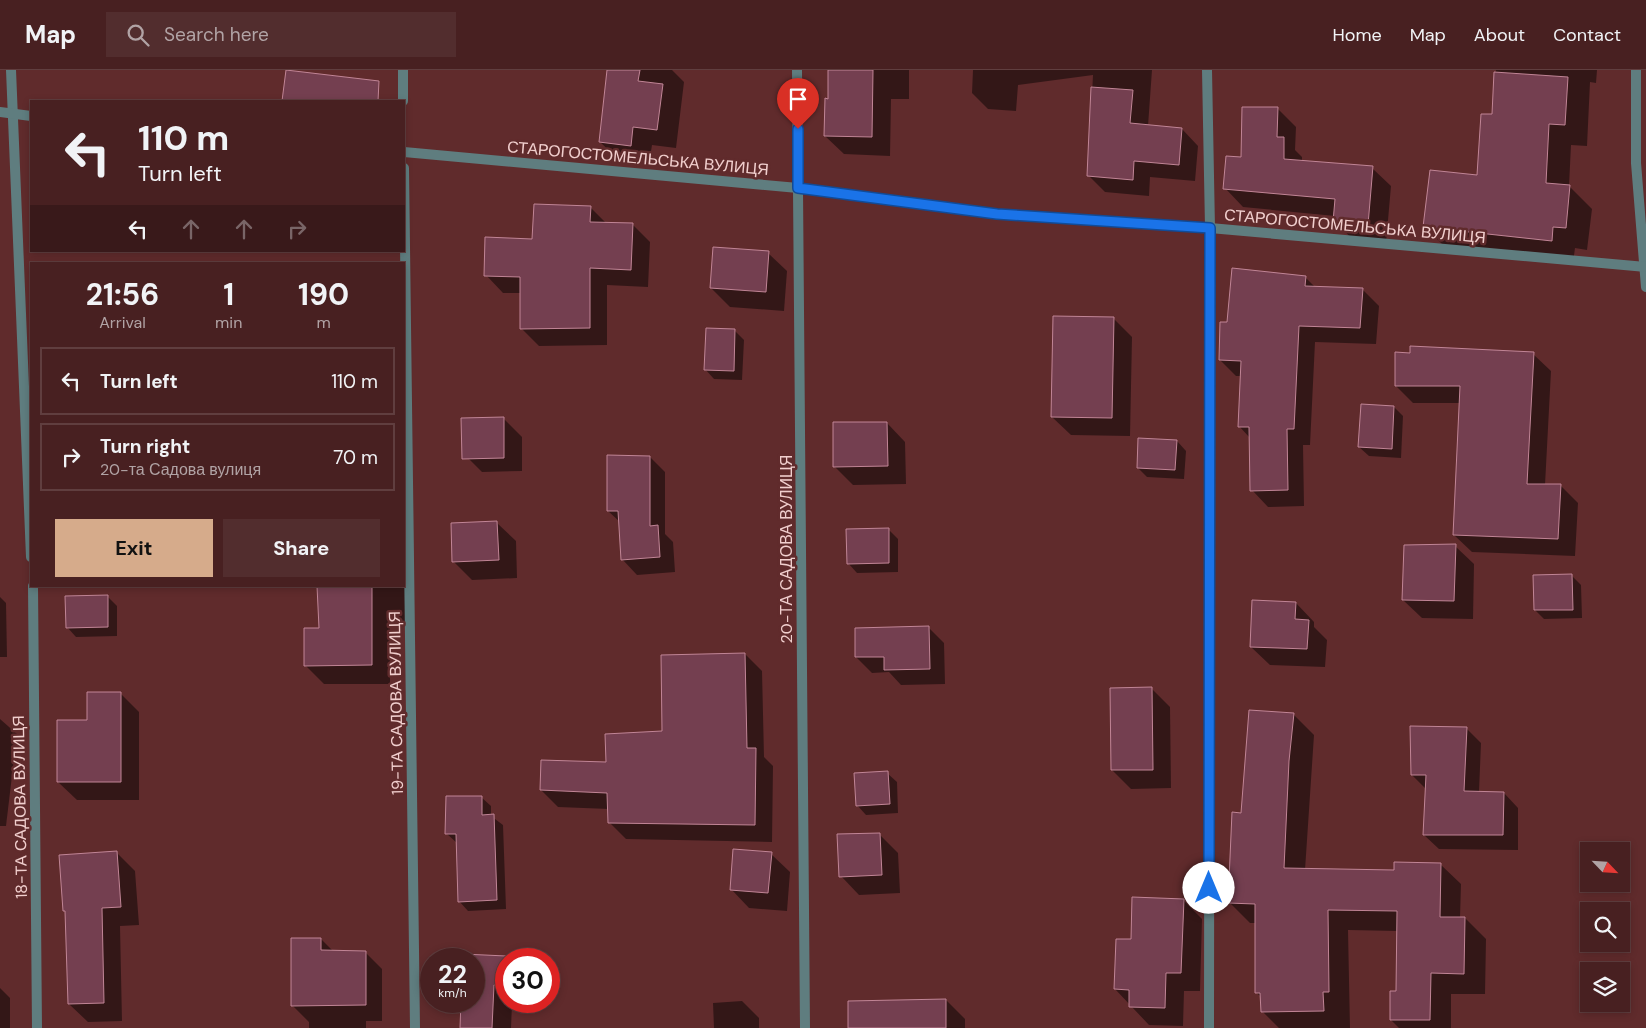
<!DOCTYPE html>
<html lang="en">
<head>
<meta charset="utf-8">
<style>
  :root { --surface:#482021; --page:#522d2e; --text:#f1f3f6; --muted:#b1a3a5; --line:#603e3f; --accent:#d6ab8b }
  body { margin:0; font-family:"DM Sans",sans-serif; background:var(--page); color:var(--text); height:100vh; display:flex; flex-direction:column; font-size:19px; white-space:nowrap }
  * { box-sizing:border-box; margin:0 }
  p { font-size:16px; color:var(--muted) }
  .icon { flex:none; width:28px; height:28px; fill:none; stroke:currentColor; stroke-width:2; stroke-linecap:round; stroke-linejoin:round }
  .map { position:relative; flex:1; overflow:hidden }
  .sheet { position:absolute; left:30px; top:192px; width:375px; height:325px; display:flex; flex-direction:column; background:var(--surface); border-radius:0px; box-shadow:0 2px 8px #0003,0 0 0 1px var(--line) }
  .sheet>* { flex:none }
  .banner { position:absolute; left:30px; top:30px; width:375px; height:152px; border-radius:0px; box-shadow:0 2px 8px #0003,0 0 0 1px var(--line); background:#482021; color:var(--text); overflow:hidden }
  .needle { width:32px; rotate:115deg }
  .tools { position:absolute; left:1580px; top:772px; display:grid; gap:10px }
  .tools a { display:grid; place-items:center; width:50px; height:50px; border-radius:0px; background:var(--surface); box-shadow:0 2px 8px #0003,0 0 0 1px var(--line); font-size:25px }
  .speed { position:absolute; left:420px; top:878px; display:flex; gap:10px; font-size:25px; font-weight:700; text-align:center }
  .speed>* { display:grid; place-content:center; width:65px; height:65px; border-radius:50%; background:var(--surface); box-shadow:0 2px 8px #0003,0 0 0 1px var(--line); line-height:1 }
  .speed small { font-size:12px; font-weight:400 }
  .speed .limit { border:8px solid #d22; background:#fff; color:#111 }
  .pin { position:absolute; display:grid; place-items:center; width:42px; height:42px; color:#fff; margin:-51px -21px; border-radius:50% 50% 50% 0; rotate:-45deg; box-shadow:0 0 5px #0007 }
  .pin .icon { rotate:45deg }
  .me { position:absolute; width:55px; margin:-28px; rotate:0deg; stroke-linejoin:round; filter:drop-shadow(0 0 4px #0008) }
  .turn { display:flex; align-items:center; gap:18px; height:105px; padding:0 25px; font-size:22px }
  .turn .icon { width:65px; height:65px; stroke-width:2.5 }
  .turn b { display:block; font-size:35px; line-height:42px }
  .lanes { display:flex; align-items:center; height:48px; padding:0 25px; background:#0003; justify-content:center; gap:25px; direction:ltr }
  .lanes .off { opacity:.35 }
  .eta { display:flex; justify-content:space-evenly; align-items:center; height:85px; text-align:center }
  .eta b { font-size:30px; font-weight:700; line-height:35px }
  .cta { display:flex; gap:10px; margin-top:auto; padding:10px 25px }
  .cta a { flex:1; height:58px; border-radius:0px; background:var(--accent); color:#111; font-size:20px; font-weight:700; line-height:58px; text-align:center }
  .cta a+a { background:var(--page); color:var(--text) }
  ul { padding:0; list-style:none }
  li { display:flex; align-items:center; gap:15px; height:68px; margin:0 10px 8px; padding:0 15px; border:2px solid var(--line); border-radius:0px }
  li div { flex:1 }
  li b { display:block; font-size:19px }
  li em { font-style:normal }
  header { display:flex; align-items:center; gap:30px; box-sizing:border-box; height:70px; padding:0 25px; background:var(--surface); border-bottom:1px solid var(--line) }
  header strong { font-size:24px }
  nav { display:flex; gap:28px; margin-inline-start:auto; font-size:18px }
  .search { width:350px; height:45px; background:var(--page); display:flex; align-items:center; gap:12px; box-sizing:border-box; padding:0 18px; border-radius:0px; color:var(--muted); font-size:19px }
  .map>svg:first-child { display:block }
  .shadow { fill:#0007 }
  .building { fill:#743f50; stroke:#c18596 }
  .lines { fill:none; stroke-linecap:round; stroke-linejoin:round }
  .street { stroke:#5f7d7f; stroke-width:10 }
  .route-casing { stroke:#114b97; stroke-width:12 }
  .route { stroke:#1a73e8; stroke-width:9 }
  .labels { text-anchor:middle; dominant-baseline:central; stroke-width:5; stroke-linejoin:round; paint-order:stroke }
  .street-label { font-size:16px; fill:#f1cfce; stroke:#602b2c }
</style>
</head>
<body>
<header>
<strong>Map</strong>
<div class="search"><svg class="icon" aria-label="search" viewBox="0 0 24 24"><circle cx="10" cy="10" r="6"/><path d="M15 15l6 6"/></svg>Search here</div>
<nav><a>Home</a><a>Map</a><a>About</a><a>Contact</a></nav>
</header>
<div class="map">
<svg width="1646" height="958" viewBox="0 0 1646 958">
  <rect width="100%" height="100%" fill="#602b2c"/>
  <g class="shadow">
    <path d="M608,0H672L684,12L676,78L652,75L649,94L619,90L600,72Z"/>
    <path d="M829,0H909V29H891L890,86L844,84L825,66L830,30Z"/>
    <path d="M973,0H1152L1148,56L1182,59L1198,76L1195,111L1150,107L1149,126L1105,122L1088,105L1093,5L1018,15L1016,41L988,39L972,23Z"/>
    <path d="M1496,0H1597L1596,13L1590,12L1587,76L1571,75L1569,116L1592,139L1587,180L1575,178L1573,193L1447,179L1425,157L1479,107L1493,45Z"/>
    <path d="M287,1L347,25L346,31H283Z"/>
    <path d="M1278,39L1296,57L1295,80L1302,87V92L1372,98L1391,116L1386,173L1353,170L1335,151V146L1243,137L1225,118Z"/>
    <path d="M590,137L607,154H632L650,172L648,217L607,215V275L539,276L521,258V223H503L486,205L534,170Z"/>
    <path d="M768,183L787,201L784,241L730,237L711,218Z"/>
    <path d="M1305,207L1316,218L1362,219L1379,236L1376,274L1315,272L1310,375H1303L1304,436L1268,437L1252,420L1250,368L1239,356L1241,306H1236L1220,290L1228,253Z"/>
    <path d="M1113,248L1132,267L1130,366L1071,365L1052,347Z"/>
    <path d="M735,261L744,270L742,310L714,309L705,299Z"/>
    <path d="M1533,284L1551,301L1545,415L1561,416L1578,433L1575,486L1472,482L1454,465L1461,333H1413L1396,316Z"/>
    <path d="M1394,337L1403,346L1401,388L1369,386L1359,377Z"/>
    <path d="M503,348L522,367V401L482,402L463,383Z"/>
    <path d="M887,353L905,372L906,414L853,415L834,396Z"/>
    <path d="M1177,371L1186,381L1184,409L1147,407L1138,398Z"/>
    <path d="M650,387L665,402V464L673,472L675,502L637,505L622,489L620,452L608,441Z"/>
    <path d="M497,453L516,471L517,508L472,510L453,491Z"/>
    <path d="M888,459L898,469V502L857,503L848,493Z"/>
    <path d="M1455,476L1474,494L1473,549L1422,548L1403,530Z"/>
    <path d="M1572,506L1581,515L1582,548L1544,549L1535,540Z"/>
    <path d="M404,515L408,520L410,555L390,556V614H324L305,595L320,559L318,516Z"/>
    <path d="M107,526L117,536V566L76,567L67,557Z"/>
    <path d="M0,527L6,533L7,587H0Z"/>
    <path d="M1296,533L1314,552V557L1327,570L1325,597L1270,595L1251,577Z"/>
    <path d="M928,557L944,573L945,614L901,615L889,602L872,603L856,587Z"/>
    <path d="M745,584L762,601L764,687L773,696L772,772L626,769L609,752V739L558,737L541,720L608,693L663,662Z"/>
    <path d="M1152,619L1170,637L1171,718L1131,719L1112,700Z"/>
    <path d="M120,623L139,642V730H77L58,712Z"/>
    <path d="M1293,644L1314,665L1305,800L1395,802L1440,794L1461,814L1460,848H1465L1486,869L1485,924H1451V958H1399L1391,950L1397,922L1398,861L1348,860L1350,958H1279L1262,941V928L1257,923L1256,853H1250L1229,832L1242,744Z"/>
    <path d="M0,649L17,664L6,756H0Z"/>
    <path d="M1466,658L1481,673L1479,722L1504,723L1518,738V780L1439,779L1424,765L1426,719L1412,705Z"/>
    <path d="M887,703L897,712L898,743L866,745L857,735Z"/>
    <path d="M481,727L491,736V746L503,755L506,839L468,841L459,831L457,773L447,764Z"/>
    <path d="M879,764L898,783L900,823L859,825L841,806Z"/>
    <path d="M116,782L135,801L139,855L120,856L122,951L88,952L69,934Z"/>
    <path d="M771,784L790,802L787,841L749,838L731,819Z"/>
    <path d="M1183,830L1202,849L1200,921H1184L1183,956L1149,955L1115,919L1132,871Z"/>
    <path d="M321,869L333,881L365,882L382,899V951H366V958H309V952L292,935Z"/>
    <path d="M464,886L512,889H506V931H528V934H512L511,958H461L474,931V889Z"/>
    <path d="M0,918L10,928V958H0Z"/>
    <path d="M946,930L965,949V958H893Z"/>
    <path d="M742,931L759,948V958H714L713,933Z"/>
  </g>
  <g class="building">
    <path d="M286,0L379,11L378,31H282Z"/>
    <path d="M607,0H640L638,11L663,14L657,60L633,57L631,76L599,72Z"/>
    <path d="M828,0H873L872,67L824,66L825,28L828,29Z"/>
    <path d="M1494,2L1568,7L1565,55L1549,54L1546,113L1570,115L1566,158L1553,157L1552,171L1423,157L1430,100L1477,105L1481,44H1492Z"/>
    <path d="M1091,17L1133,20L1130,53L1182,58L1179,95L1134,91L1133,110L1087,106Z"/>
    <path d="M1242,37H1278L1277,67H1284V89L1373,96L1368,155L1333,152L1335,129L1223,119L1226,86L1241,87Z"/>
    <path d="M534,134L591,136L590,152L633,153L631,200L590,198V258L520,259V207L484,206L485,167L532,169Z"/>
    <path d="M713,177L769,181L766,222L710,218Z"/>
    <path d="M1232,198L1306,206L1305,216L1363,218L1360,258L1299,256L1294,359H1287L1288,420L1250,421L1249,357H1238L1241,291L1219,290L1220,252H1227Z"/>
    <path d="M1053,246L1114,247L1112,348L1051,347Z"/>
    <path d="M706,258L735,259L734,301L704,300Z"/>
    <path d="M1410,276L1534,282L1527,414H1561L1558,469L1453,465L1460,316H1395V282L1410,283Z"/>
    <path d="M1361,334L1394,336L1392,379L1358,377Z"/>
    <path d="M504,347V388L462,389L461,348Z"/>
    <path d="M833,352H887L888,396L833,397Z"/>
    <path d="M1138,368L1177,370L1175,400L1137,398Z"/>
    <path d="M607,385L650,386V456L658,455L660,487L621,490L618,441H607Z"/>
    <path d="M497,451L499,490L452,492L451,453Z"/>
    <path d="M889,458V493L847,494L846,459Z"/>
    <path d="M1456,474L1454,531L1402,530L1404,475Z"/>
    <path d="M1572,504L1573,540H1534L1533,505Z"/>
    <path d="M317,516H372V595L304,596V558H319Z"/>
    <path d="M108,525V557L66,558L65,526Z"/>
    <path d="M1252,530L1296,532L1295,549L1309,550L1307,579L1250,577Z"/>
    <path d="M929,556L930,599L884,600V587H855V558Z"/>
    <path d="M745,583L747,678H756L755,755L608,753L607,723L540,720L541,690L606,692L605,664L662,661L661,585Z"/>
    <path d="M1152,617L1153,700H1111L1110,618Z"/>
    <path d="M87,622H121V712H57V650H87Z"/>
    <path d="M1249,640L1294,643L1289,691L1284,798L1394,800V792L1441,793L1440,847H1465L1464,904L1431,903L1430,950H1390V921H1396L1397,841L1328,840L1329,922H1323L1324,941L1261,942L1260,923H1255V834L1228,833L1232,742L1241,743Z"/>
    <path d="M1410,656L1467,657L1464,721L1504,722L1503,765H1423L1426,705H1411Z"/>
    <path d="M888,701L890,734L856,736L854,703Z"/>
    <path d="M446,726H482V745L494,744L497,830L458,832L456,764H445Z"/>
    <path d="M880,763L882,805L839,807L837,764Z"/>
    <path d="M733,779L772,782L768,823L730,820Z"/>
    <path d="M117,781L121,837L102,838L104,933L68,934L65,841H63L59,785Z"/>
    <path d="M1132,827L1184,829L1181,903H1166L1165,938L1129,937V920L1114,919L1116,869H1131Z"/>
    <path d="M291,868H321V880L366,881V935L291,936Z"/>
    <path d="M463,884L506,886V916L494,915L492,958H460L461,931H474V889H463Z"/>
    <path d="M946,929V958H848V931Z"/>
  </g>
  <g class="lines">
    <g class="street">
      <path d="M11,0L31,487"/>
      <path d="M403,0V31"/>
      <path d="M797,0L805,958"/>
      <path d="M1207,0L1210,158L1209,958"/>
      <path d="M1636,0V93L1646,217"/>
      <path d="M0,42L31,46"/>
      <path d="M404,82L798,118L997,144L1210,158L1646,197"/>
      <path d="M404,98L415,958"/>
      <path d="M33,516L37,958"/>
    </g>
  </g>
  <g class="lines">
    <defs>
      <path id="route" d="M798,59V118L997,144L1210,158L1209,818"/>
    </defs>
    <use href="#route" class="route-casing"/>
    <use href="#route" class="route"/>
  </g>
  <g class="labels">
    <g class="street-label">
      <text transform="translate(638 88) rotate(5)">СТАРОГОСТОМЕЛЬСЬКА ВУЛИЦЯ</text>
      <text transform="translate(1355 156) rotate(5)">СТАРОГОСТОМЕЛЬСЬКА ВУЛИЦЯ</text>
      <text transform="translate(786 479) rotate(-90)">20-ТА САДОВА ВУЛИЦЯ</text>
      <text transform="translate(396 633) rotate(-91)">19-ТА САДОВА ВУЛИЦЯ</text>
      <text transform="translate(20 737) rotate(-91)">18-ТА САДОВА ВУЛИЦЯ</text>
    </g>
  </g>
</svg>
<div class="tools">
<a><svg class="needle" viewBox="-14 -14 28 28"><path d="M0-13l5 13h-10z" fill="#e53935"/><path d="M0 13l5-13h-10z" fill="#b1a3a5"/></svg></a>
<a><svg class="icon" aria-label="search" viewBox="0 0 24 24"><circle cx="10" cy="10" r="6"/><path d="M15 15l6 6"/></svg></a>
<a><svg class="icon" aria-label="layers" viewBox="0 0 24 24"><path d="M12 4l9 5-9 5-9-5zM3 14l9 5 9-5"/></svg></a>
</div>
<div class="speed"><div>22<small>km/h</small></div><div class="limit">30</div></div>
<div class="pin" style="left:798px;top:59px;background:#d93025"><svg class="icon" aria-label="arrive" viewBox="0 0 24 24"><path d="M6 21V4h12l-3 4 3 4H6"/></svg></div>
<svg class="me" style="left:1209px;top:818px" viewBox="-20 -20 40 40"><circle r="19" fill="#fff"/><path d="M0-13L10 11 0 6-10 11z" fill="#1a73e8"/></svg>
<div class="banner">
<div class="turn"><svg class="icon" aria-label="left" viewBox="0 0 24 24"><path d="M17 20v-9H6M10 6l-5 5 5 5"/></svg><div><b>110 m</b>Turn left</div></div>
<div class="lanes"><svg class="icon" aria-label="left" viewBox="0 0 24 24"><path d="M17 20v-9H6M10 6l-5 5 5 5"/></svg><svg class="icon off" aria-label="ahead" viewBox="0 0 24 24"><path d="M12 20V5M6 11l6-6 6 6"/></svg><svg class="icon off" aria-label="ahead" viewBox="0 0 24 24"><path d="M12 20V5M6 11l6-6 6 6"/></svg><svg class="icon off" aria-label="right" viewBox="0 0 24 24"><path d="M7 20v-9h11M14 6l5 5-5 5"/></svg></div>
</div>
<section class="sheet">
<div class="eta">
<div><b>21:56</b><p>Arrival</p></div>
<div><b>1</b><p>min</p></div>
<div><b>190</b><p>m</p></div>
</div>
<ul>
<li><svg class="icon" aria-label="left" viewBox="0 0 24 24"><path d="M17 20v-9H6M10 6l-5 5 5 5"/></svg><div><b>Turn left</b></div><em>110 m</em></li>
<li><svg class="icon" aria-label="right" viewBox="0 0 24 24"><path d="M7 20v-9h11M14 6l5 5-5 5"/></svg><div><b>Turn right</b><p>20-та Садова вулиця</p></div><em>70 m</em></li>
</ul>
<div class="cta"><a>Exit</a><a>Share</a></div>
</section>
</div>
</body>
</html>
